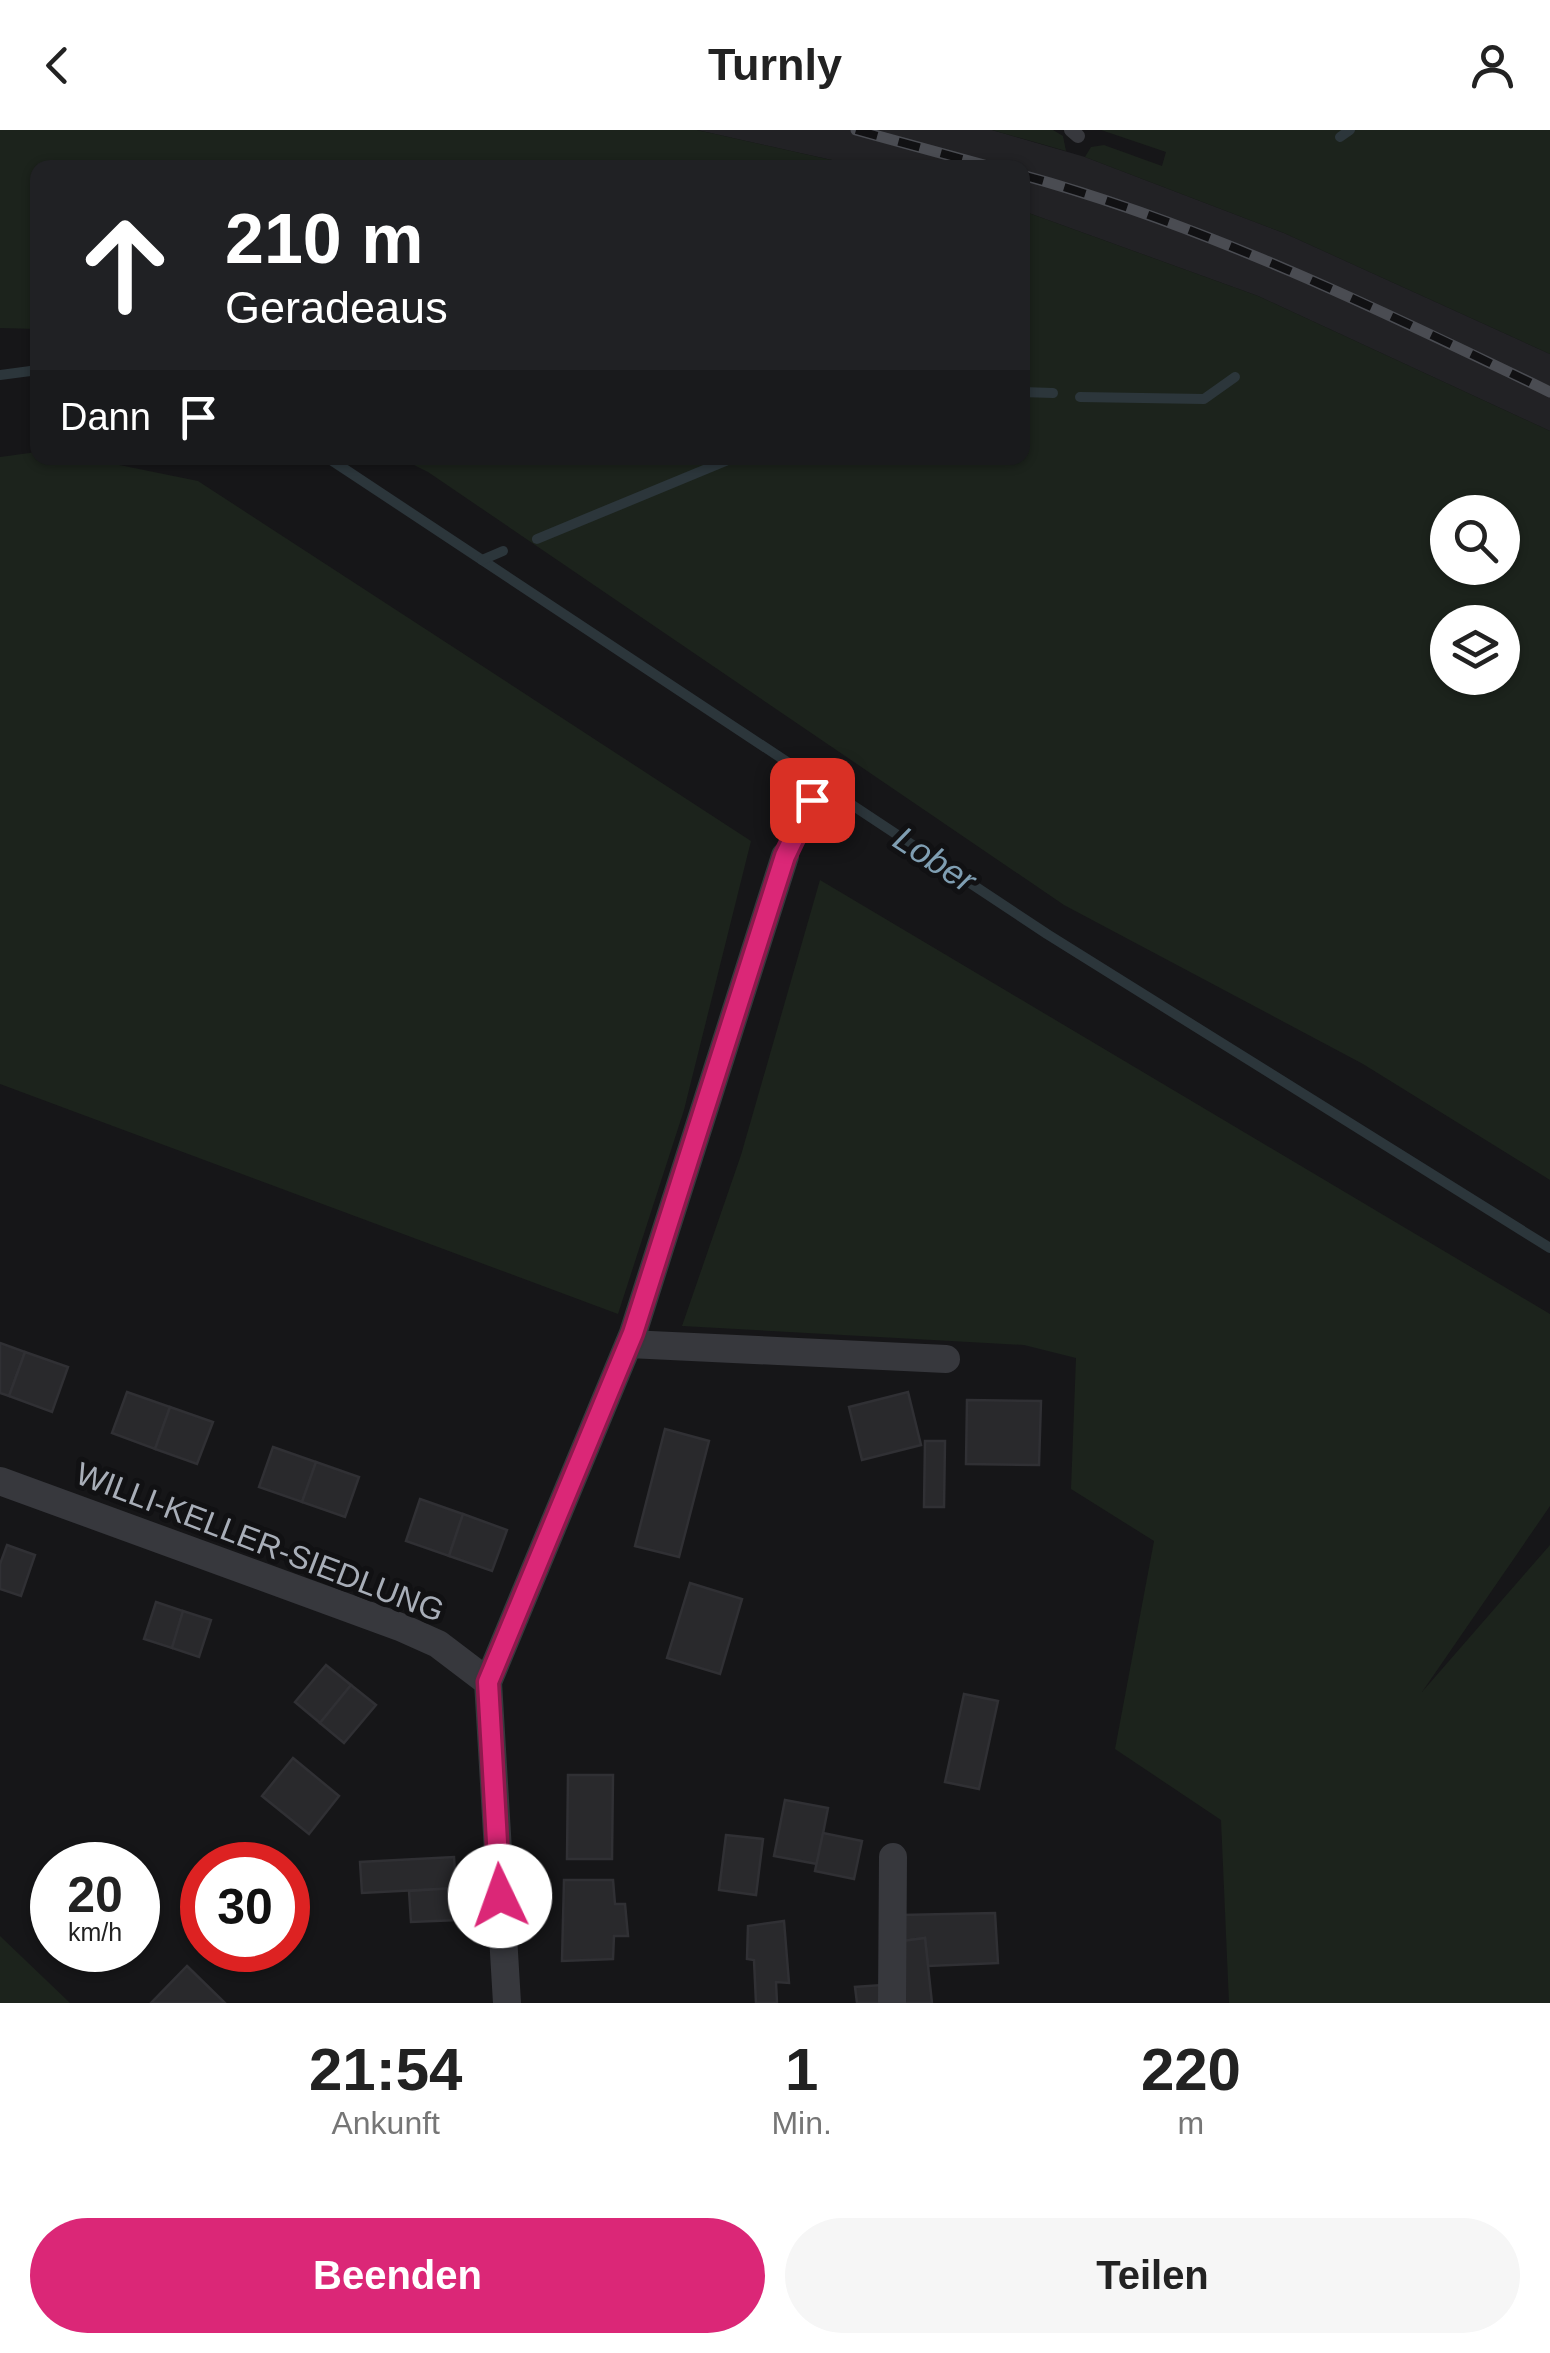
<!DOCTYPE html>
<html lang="de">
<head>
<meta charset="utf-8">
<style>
  :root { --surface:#fff; --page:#f6f6f6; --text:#222; --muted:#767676; --accent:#db2777 }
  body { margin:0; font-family:Helvetica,sans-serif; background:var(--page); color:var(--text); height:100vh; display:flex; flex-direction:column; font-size:38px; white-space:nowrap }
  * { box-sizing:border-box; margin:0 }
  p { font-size:32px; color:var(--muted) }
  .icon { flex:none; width:55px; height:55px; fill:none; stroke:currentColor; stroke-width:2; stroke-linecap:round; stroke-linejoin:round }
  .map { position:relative; height:1873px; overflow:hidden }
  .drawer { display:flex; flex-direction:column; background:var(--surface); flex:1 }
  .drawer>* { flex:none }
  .banner { position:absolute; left:30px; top:30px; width:1000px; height:305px; border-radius:20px; box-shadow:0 2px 8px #0004; background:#202124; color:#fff; overflow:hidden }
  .controls { position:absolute; left:1430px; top:365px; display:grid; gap:20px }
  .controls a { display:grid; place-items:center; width:90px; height:90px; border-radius:50%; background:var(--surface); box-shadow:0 2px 8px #0004; font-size:50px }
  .speed { position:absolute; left:30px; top:1712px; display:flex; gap:20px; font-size:50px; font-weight:700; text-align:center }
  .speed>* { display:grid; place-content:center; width:130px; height:130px; border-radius:50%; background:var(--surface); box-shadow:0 2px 8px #0004; line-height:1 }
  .speed small { font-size:25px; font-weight:400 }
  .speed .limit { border:15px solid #d22; background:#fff; color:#111 }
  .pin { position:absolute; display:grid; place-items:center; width:85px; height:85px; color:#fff; margin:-42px; border-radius:20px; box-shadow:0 5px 15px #0006 }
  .me { position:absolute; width:110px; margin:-55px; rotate:357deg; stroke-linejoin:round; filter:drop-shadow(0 0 8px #0008) }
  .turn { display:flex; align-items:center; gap:35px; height:210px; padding:0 30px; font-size:45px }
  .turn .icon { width:130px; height:130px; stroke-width:2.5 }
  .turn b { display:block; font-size:70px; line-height:85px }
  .then { display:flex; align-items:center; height:95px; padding:0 30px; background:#0003; gap:20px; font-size:38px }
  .eta { display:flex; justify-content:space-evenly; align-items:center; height:170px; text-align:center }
  .eta b { font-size:60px; font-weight:800; line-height:70px }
  .cta { display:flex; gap:20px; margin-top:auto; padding:20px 30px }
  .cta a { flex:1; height:115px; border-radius:60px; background:var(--accent); color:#fff; font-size:40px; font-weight:800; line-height:115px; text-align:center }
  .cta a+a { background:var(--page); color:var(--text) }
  header { display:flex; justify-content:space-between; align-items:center; height:130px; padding:0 30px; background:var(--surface); font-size:45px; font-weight:800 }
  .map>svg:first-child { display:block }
  .built { fill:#222225 }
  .green { fill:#1c231c; fill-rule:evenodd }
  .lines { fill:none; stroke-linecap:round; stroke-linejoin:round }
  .stream { stroke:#2c363b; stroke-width:10 }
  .building { fill:#29292c; stroke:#303034; stroke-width:2.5 }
  .lane { stroke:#37383d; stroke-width:14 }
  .street { stroke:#37383d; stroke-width:28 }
  .rail-casing { stroke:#4a4c52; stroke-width:11 }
  .rail { stroke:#111113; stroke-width:8; stroke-dasharray:22; stroke-linecap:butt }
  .route-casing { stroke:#8e194d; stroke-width:25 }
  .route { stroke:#db2777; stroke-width:18 }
  .labels { text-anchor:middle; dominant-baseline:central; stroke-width:10; stroke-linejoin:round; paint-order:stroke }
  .street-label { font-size:32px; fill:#a8aeb8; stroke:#111113 }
  .water-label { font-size:35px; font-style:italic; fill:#7f9eb2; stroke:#111113 }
</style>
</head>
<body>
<header><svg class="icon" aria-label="back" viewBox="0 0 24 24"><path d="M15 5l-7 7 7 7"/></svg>Turnly<svg class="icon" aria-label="person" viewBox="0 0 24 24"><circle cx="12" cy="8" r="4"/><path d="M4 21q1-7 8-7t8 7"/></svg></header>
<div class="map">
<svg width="1550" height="1873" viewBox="0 0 1550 1873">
  <rect width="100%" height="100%" fill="#161618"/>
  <path class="built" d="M697,0H992L1085,27L1284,103L1550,224V301L1258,166L1023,81L1022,38L863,37Z"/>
  <g class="green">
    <path d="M0,0H697L863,37L38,38L37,199L0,198Z"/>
    <path d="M992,0H1053L1063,6L1066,21Z"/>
    <path d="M1101,0H1550V224L1284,103L1085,27L1091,17L1104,15L1162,36L1166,22Z"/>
    <path d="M1023,81L1258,166L1550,301V1050L1363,934L1064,775L428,342L400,328H1022ZM1502,382V438H1448V382ZM1448,492H1502V548H1448Z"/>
    <path d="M37,322L38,328H85L198,351L751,711L684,980L618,1184L0,954V327Z"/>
    <path d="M820,750L1550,1184V1376L1422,1562L1550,1415V1873H1229L1221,1690L1115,1619L1154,1411L1071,1359L1076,1228L1024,1215L682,1196L741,1025Z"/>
    <path d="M0,1806L70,1873H0Z"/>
  </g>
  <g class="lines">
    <g class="stream">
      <path d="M1340,7L1350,0"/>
      <path d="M0,245L38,240"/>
      <path d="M1022,262L1053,263"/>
      <path d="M1080,267L1204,269L1235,247"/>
      <path d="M328,328L1047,804L1550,1118"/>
      <path d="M537,409L733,328"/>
      <path d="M482,430L503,421"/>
    </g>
  </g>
  <g class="building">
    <path d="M0,1213L25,1222L9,1266L0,1263Z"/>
    <path d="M25,1222L68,1237L52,1282L9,1266Z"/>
    <path d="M127,1262L170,1277L155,1319L112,1303Z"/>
    <path d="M908,1262L921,1315L862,1330L849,1277Z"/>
    <path d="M967,1270L1041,1271L1039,1335L966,1334Z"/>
    <path d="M170,1277L213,1292L197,1334L155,1319Z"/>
    <path d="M665,1299L709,1311L679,1427L635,1416Z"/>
    <path d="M925,1311H945L944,1377H924Z"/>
    <path d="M273,1317L316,1332L302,1372L259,1357Z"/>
    <path d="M316,1332L359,1347L345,1387L302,1372Z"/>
    <path d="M420,1369L463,1384L449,1426L406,1411Z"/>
    <path d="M463,1384L507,1400L492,1441L449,1426Z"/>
    <path d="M7,1415L35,1425L21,1466L0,1459V1434Z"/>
    <path d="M690,1453L742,1469L720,1544L667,1528Z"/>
    <path d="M156,1472L183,1481L172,1518L144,1509Z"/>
    <path d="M183,1481L211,1490L199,1527L172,1518Z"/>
    <path d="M326,1535L351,1555L320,1593L295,1572Z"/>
    <path d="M351,1555L376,1575L344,1613L320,1593Z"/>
    <path d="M964,1564L998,1571L979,1659L945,1652Z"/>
    <path d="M293,1628L339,1666L309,1704L262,1666Z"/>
    <path d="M568,1645H613L612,1729H567Z"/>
    <path d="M785,1670L828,1678L817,1734L774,1726Z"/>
    <path d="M823,1703L862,1711L854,1749L815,1741Z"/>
    <path d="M726,1705L763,1709L756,1765L719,1760Z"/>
    <path d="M454,1727L456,1758L362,1763L360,1732Z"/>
    <path d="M564,1750H613L615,1774H625L628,1806H614L613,1829L562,1831Z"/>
    <path d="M456,1758L458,1790L411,1792L409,1761Z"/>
    <path d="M995,1783L998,1833L928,1836L925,1808L895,1812L901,1785Z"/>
    <path d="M784,1791L789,1853L776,1852L777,1873H756L754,1830L747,1829L748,1796Z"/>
    <path d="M925,1808L932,1873H903L895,1812Z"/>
    <path d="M187,1836L225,1873H151Z"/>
    <path d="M882,1855L884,1873H857L855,1857Z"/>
  </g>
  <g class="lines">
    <g class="lane">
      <path d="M1071,0L1078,6"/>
      <path d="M785,726L812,671"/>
    </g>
    <g class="street">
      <path d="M629,1214L946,1229"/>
      <path d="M0,1351L400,1497L438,1514L488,1552L507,1873"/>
      <path d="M488,1552L633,1203L785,726"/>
      <path d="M892,1873L893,1727"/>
    </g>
    <defs>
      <g id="rail">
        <path d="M856,0L995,38"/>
        <path d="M1022,45C1205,95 1381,180 1550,262"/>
      </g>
    </defs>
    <use href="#rail" class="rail-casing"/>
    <use href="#rail" class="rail"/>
  </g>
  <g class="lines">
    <defs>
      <path id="route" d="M500,1766L488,1552L633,1203L785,726L812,670"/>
    </defs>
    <use href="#route" class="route-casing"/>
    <use href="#route" class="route"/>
  </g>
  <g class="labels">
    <g class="street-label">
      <text transform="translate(260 1412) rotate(21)">WILLI-KELLER-SIEDLUNG</text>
    </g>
    <g class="water-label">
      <text transform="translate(935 729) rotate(33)">Lober</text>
    </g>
  </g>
</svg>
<div class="controls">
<a><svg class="icon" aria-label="search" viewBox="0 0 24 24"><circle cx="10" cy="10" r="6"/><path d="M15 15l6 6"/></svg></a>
<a><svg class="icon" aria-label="layers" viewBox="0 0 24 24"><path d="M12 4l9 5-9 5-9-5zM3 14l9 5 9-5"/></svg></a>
</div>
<div class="speed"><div>20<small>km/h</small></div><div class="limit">30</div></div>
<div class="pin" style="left:812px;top:670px;background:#d93025"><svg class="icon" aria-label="arrive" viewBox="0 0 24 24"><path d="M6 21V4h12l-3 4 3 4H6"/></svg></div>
<svg class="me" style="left:500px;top:1766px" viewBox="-20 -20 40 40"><circle r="19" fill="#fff"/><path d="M0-13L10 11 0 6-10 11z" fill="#db2777"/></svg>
<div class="banner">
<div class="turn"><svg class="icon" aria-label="ahead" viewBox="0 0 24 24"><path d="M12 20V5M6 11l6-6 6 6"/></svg><div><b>210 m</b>Geradeaus</div></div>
<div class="then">Dann<svg class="icon" aria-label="arrive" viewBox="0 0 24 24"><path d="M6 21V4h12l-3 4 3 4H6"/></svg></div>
</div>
</div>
<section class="drawer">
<div class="eta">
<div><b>21:54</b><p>Ankunft</p></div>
<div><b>1</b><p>Min.</p></div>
<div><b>220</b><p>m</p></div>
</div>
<div class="cta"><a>Beenden</a><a>Teilen</a></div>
</section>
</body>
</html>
